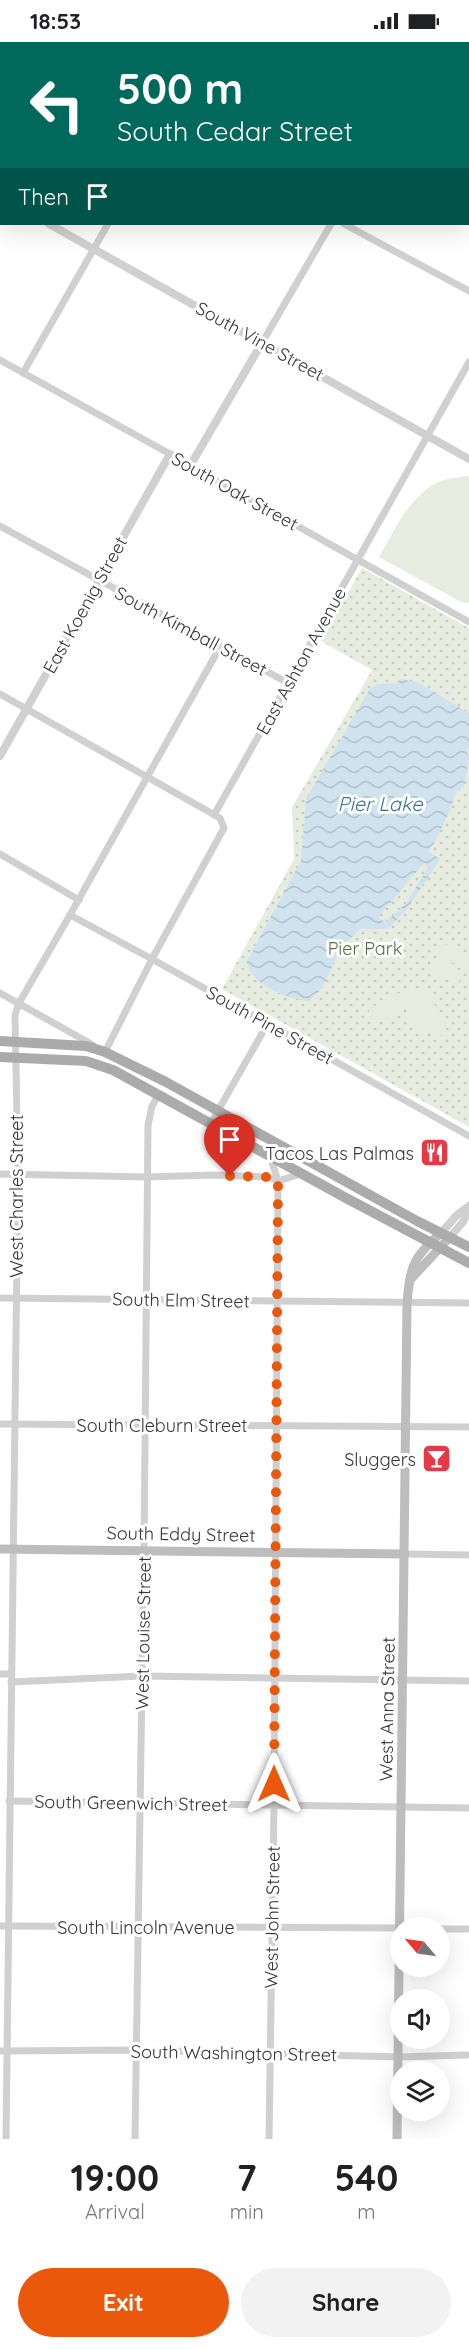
<!DOCTYPE html>
<html lang="en">
<head>
<meta charset="utf-8">
<style>
  :root { --surface:#fff; --page:#f2f2f2; --text:#202124; --muted:#757577; --accent:#ea580c }
  body { margin:0; font-family:Quicksand,sans-serif; background:var(--page); color:var(--text); height:100vh; display:flex; flex-direction:column; font-size:22px; white-space:nowrap }
  * { box-sizing:border-box; margin:0 }
  p { font-size:20px; color:var(--muted) }
  .icon { flex:none; width:33px; height:33px; fill:none; stroke:currentColor; stroke-width:2; stroke-linecap:round; stroke-linejoin:round }
  .map { position:relative; height:2097px; overflow:hidden }
  .details { display:flex; flex-direction:column; background:var(--surface); flex:1 }
  .details>* { flex:none }
  .guide { position:absolute; left:0px; top:0px; width:470px; height:183px; box-shadow:0 6px 24px #0002; background:#00695c; color:#fff; overflow:hidden }
  .needle { width:39px; rotate:299deg }
  .fabs { position:absolute; left:390px; top:1875px; display:grid; gap:12px }
  .fabs a { display:grid; place-items:center; width:60px; height:60px; border-radius:50%; background:var(--surface); box-shadow:0 6px 24px #0002; font-size:30px }
  .pin { position:absolute; display:grid; place-items:center; width:51px; height:51px; color:#fff; margin:-62px -26px; border-radius:50% 50% 50% 0; rotate:-45deg; box-shadow:0 0 6px #0007 }
  .pin .icon { rotate:45deg }
  .me { position:absolute; width:66px; margin:-33px; rotate:0deg; stroke-linejoin:round; filter:drop-shadow(0 0 4px #0008) }
  .turn { display:flex; align-items:center; gap:21px; height:126px; padding:0 18px; font-size:27px }
  .turn .icon { width:78px; height:78px; stroke-width:2.5 }
  .turn b { display:block; font-size:42px; line-height:51px }
  .then { display:flex; align-items:center; height:57px; padding:0 18px; background:#0003; gap:12px; font-size:22px }
  .eta { display:flex; justify-content:space-evenly; align-items:center; height:102px; text-align:center }
  .eta b { font-size:36px; font-weight:800; line-height:42px }
  .primary-button { display:flex; gap:12px; margin-top:auto; padding:12px 18px }
  .primary-button a { flex:1; height:69px; border-radius:36px; background:var(--accent); color:#fff; font-size:24px; font-weight:800; line-height:69px; text-align:center }
  .primary-button a+a { background:var(--page); color:var(--text) }
  .status { display:flex; justify-content:space-between; align-items:center; height:42px; padding:0 30px; background:var(--surface); direction:ltr }
  .status svg { height:16px; fill:currentColor }
  .map>svg:first-child { display:block }
  .park { fill:url(#park-dots) }
  .garden { fill:#e6ecdf }
  .water { fill:url(#water-waves); fill-rule:evenodd }
  .lines { fill:none; stroke-linecap:round; stroke-linejoin:round }
  .minor { stroke:#d0d0d0; stroke-width:7 }
  .tertiary { stroke:#d0d0d0; stroke-width:8 }
  .secondary { stroke:#bdbdbd; stroke-width:9 }
  .primary { stroke:#ababab; stroke-width:10 }
  .route { stroke:#ea580c; stroke-width:10; stroke-dasharray:0 18 }
  .labels { text-anchor:middle; dominant-baseline:central; stroke-width:6; stroke-linejoin:round; paint-order:stroke }
  .street-label { font-size:18px; fill:#333; stroke:#fff }
  .park-label { font-size:18px; fill:#56703f; stroke:#fff }
  .poi-label { font-size:18px; fill:#333; stroke:#fff; text-anchor:end }
  .water-label { font-size:20px; font-style:italic; fill:#3f7597; stroke:#fff }
</style>
</head>
<body>
<div class="status"><b>18:53</b><svg viewBox="0 0 49 12"><path d="M0 12V9h3v3zM5 12V6h3v6zM10 12V3h3v9zM15 12V0h3v12zM26 1h20v11H26zM47 4h2v5h-2z"/></svg></div>
<div class="map">
<svg width="469" height="2097" viewBox="0 0 469 2097">
  <defs>
    <pattern id="park-dots" width="8" height="8" patternUnits="userSpaceOnUse" patternTransform="scale(1.5)"><rect width="8" height="8" fill="#e6ecdf"/><path d="M2 2h.1M6 6h.1" fill="none" stroke="#c6cbc0" stroke-width="1.8" stroke-linecap="round"/></pattern>
    <pattern id="water-waves" width="16" height="10" patternUnits="userSpaceOnUse" patternTransform="scale(1.5)"><rect width="16" height="10" fill="#cfe2ee"/><path d="M0 5q4-4 8 0t8 0" fill="none" stroke="#b2c2cd"/></pattern>
  </defs>
  <rect width="100%" height="100%" fill="#fff"/>
  <path class="park" d="M362,526L469,586V1085L222,947L294,817L292,765L372,628L321,599Z"/>
  <g class="garden">
    <path d="M469,434V561L461,560L379,515C394,489 411,451 441,439C450,436 460,435 469,434Z"/>
    <path d="M441,902L445,904L447,902L469,914V921L466,928L440,914L442,911L437,909Z"/>
    <path d="M433,917L437,919L438,917L463,931L457,943L432,929L433,926L429,924Z"/>
    <path d="M425,943L448,990L437,996L432,986L418,993L405,967L375,982L368,967L413,944L415,948Z"/>
  </g>
  <path class="water" d="M400,637L417,640L469,671V706L467,709L469,716L464,744L456,750L449,771L433,803L428,809L440,817L407,867L388,887H360C353,894 344,903 338,912C328,930 326,949 307,959C286,955 250,944 247,919L301,819L306,757L311,748L370,647L377,642L397,641ZM423,822L429,824L407,860L386,880L379,877L380,873Z"/>
  <g class="lines">
    <g class="minor">
      <path d="M17,0L20,2"/>
      <path d="M302,0L303,2"/>
      <path d="M423,2V0"/>
      <path d="M468,9H469"/>
      <path d="M344,182L469,249"/>
      <path d="M263,299L331,182"/>
      <path d="M0,318L170,412"/>
      <path d="M23,331L108,182"/>
      <path d="M190,424L469,580"/>
      <path d="M0,484L288,641"/>
      <path d="M0,652L220,776L224,786L152,917L105,1010L103,1008"/>
      <path d="M214,773L469,320"/>
      <path d="M0,812L79,858"/>
      <path d="M70,873L152,917L469,1094"/>
      <path d="M0,951L93,1003"/>
      <path d="M211,1081L268,981"/>
      <path d="M0,1132L147,1135L213,1133L268,1135L278,1139L301,1132"/>
      <path d="M0,1256L469,1261"/>
      <path d="M0,1382L469,1385"/>
      <path d="M405,1512L469,1513"/>
      <path d="M0,1632H11"/>
      <path d="M11,1640L142,1634L469,1639"/>
      <path d="M9,1759L469,1766"/>
      <path d="M0,1884L400,1886"/>
      <path d="M440,1887H469"/>
      <path d="M0,2009L135,2008L399,2015L467,2013"/>
      <path d="M6,2097L18,1132L15,973L19,961L70,873L220,605"/>
      <path d="M135,2097L144,1508L148,1083L152,1064L159,1052"/>
      <path d="M269,2097L274,1763L278,1139L270,1114"/>
    </g>
    <g class="tertiary">
      <path d="M6,2L9,0"/>
      <path d="M0,154L2,155"/>
      <path d="M49,182L469,417"/>
      <path d="M0,714L170,412L190,424L263,299"/>
      <path d="M441,1191L457,1173L469,1164"/>
      <path d="M450,1195L463,1180L469,1166"/>
    </g>
    <g class="secondary">
      <path d="M410,1238L450,1195"/>
      <path d="M0,1507L405,1512"/>
      <path d="M397,2097L407,1262C410,1225 412,1216 441,1191"/>
    </g>
    <g class="primary">
      <path d="M0,999L86,1004L105,1010L166,1040L417,1179L469,1205"/>
      <path d="M0,1015L86,1019L113,1028L346,1156L469,1221"/>
    </g>
  </g>
  <g class="lines">
    <path class="route" d="M230,1134L268,1135L278,1139L274,1742"/>
  </g>
  <defs>
    <symbol id="restaurant-square" viewBox="-11 -11 22 22"><rect x="-9" y="-9" width="18" height="18" rx="4" fill="#e63946" stroke="#fff"/><path d="M-5-6h1v4h1v-4h1v4h1v-4h1v5L-1.5 .5V6h-2V.5L-5-1ZM5-6V6H3V1.5H1.5Q1.5-4 5-6Z" fill="#fff"/></symbol>
    <symbol id="bar-square" viewBox="-11 -11 22 22"><rect x="-9" y="-9" width="18" height="18" rx="4" fill="#e63946" stroke="#fff"/><path d="M-6-5H6L.8 .8V4.5H3.5V6h-7V4.5H-.8V.8Z" fill="#fff"/></symbol>
  </defs>
  <g fill-rule="evenodd">
    <use href="#restaurant-square" x="418" y="1094" width="33" height="33"/>
    <use href="#bar-square" x="420" y="1400" width="33" height="33"/>
  </g>
  <g class="labels">
    <g class="street-label">
      <text transform="translate(260 299) rotate(29)">South Vine Street</text>
      <text transform="translate(235 449) rotate(29)">South Oak Street</text>
      <text transform="translate(85 563) rotate(-61)">East Koenig Street</text>
      <text transform="translate(191 589) rotate(28)">South Kimball Street</text>
      <text transform="translate(301 619) rotate(-61)">East Ashton Avenue</text>
      <text transform="translate(270 983) rotate(29)">South Pine Street</text>
      <text transform="translate(16 1154) rotate(-90)">West Charles Street</text>
      <text transform="translate(181 1258) rotate(1)">South Elm Street</text>
      <text x="162" y="1383">South Cleburn Street</text>
      <text transform="translate(181 1492) rotate(1)">South Eddy Street</text>
      <text transform="translate(143 1591) rotate(-89)">West Louise Street</text>
      <text transform="translate(387 1667) rotate(-89)">West Anna Street</text>
      <text transform="translate(131 1761) rotate(1)">South Greenwich Street</text>
      <text transform="translate(272 1875) rotate(-89)">West John Street</text>
      <text x="146" y="1885">South Lincoln Avenue</text>
      <text transform="translate(234 2011) rotate(1)">South Washington Street</text>
    </g>
    <g class="park-label">
      <text x="365" y="906">Pier Park</text>
    </g>
    <g class="poi-label">
      <text x="414" y="1111">Tacos Las Palmas</text>
      <text x="416" y="1417">Sluggers</text>
    </g>
    <g class="water-label">
      <text x="380" y="761">Pier Lake</text>
    </g>
  </g>
</svg>
<div class="fabs">
<a><svg class="needle" viewBox="-14 -14 28 28"><path d="M0-13l5 13h-10z" fill="#e53935"/><path d="M0 13l5-13h-10z" fill="#757577"/></svg></a>
<a><svg class="icon" aria-label="sound" viewBox="0 0 24 24"><path d="M4 9h4l5-4v14l-5-4H4zM17 9q2 3 0 6"/></svg></a>
<a><svg class="icon" aria-label="layers" viewBox="0 0 24 24"><path d="M12 4l9 5-9 5-9-5zM3 14l9 5 9-5"/></svg></a>
</div>
<div class="pin" style="left:230px;top:1134px;background:#d93025"><svg class="icon" aria-label="arrive" viewBox="0 0 24 24"><path d="M6 21V4h12l-3 4 3 4H6"/></svg></div>
<svg class="me" style="left:274px;top:1742px" viewBox="-20 -20 40 40"><path d="M0-17L14 15 0 8-14 15z" fill="#ea580c" stroke="#fff" stroke-width="4"/></svg>
<div class="guide">
<div class="turn"><svg class="icon" aria-label="left" viewBox="0 0 24 24"><path d="M17 20v-9H6M10 6l-5 5 5 5"/></svg><div><b>500 m</b>South Cedar Street</div></div>
<div class="then">Then<svg class="icon" aria-label="arrive" viewBox="0 0 24 24"><path d="M6 21V4h12l-3 4 3 4H6"/></svg></div>
</div>
</div>
<section class="details">
<div class="eta">
<div><b>19:00</b><p>Arrival</p></div>
<div><b>7</b><p>min</p></div>
<div><b>540</b><p>m</p></div>
</div>
<div class="primary-button"><a>Exit</a><a>Share</a></div>
</section>
</body>
</html>
